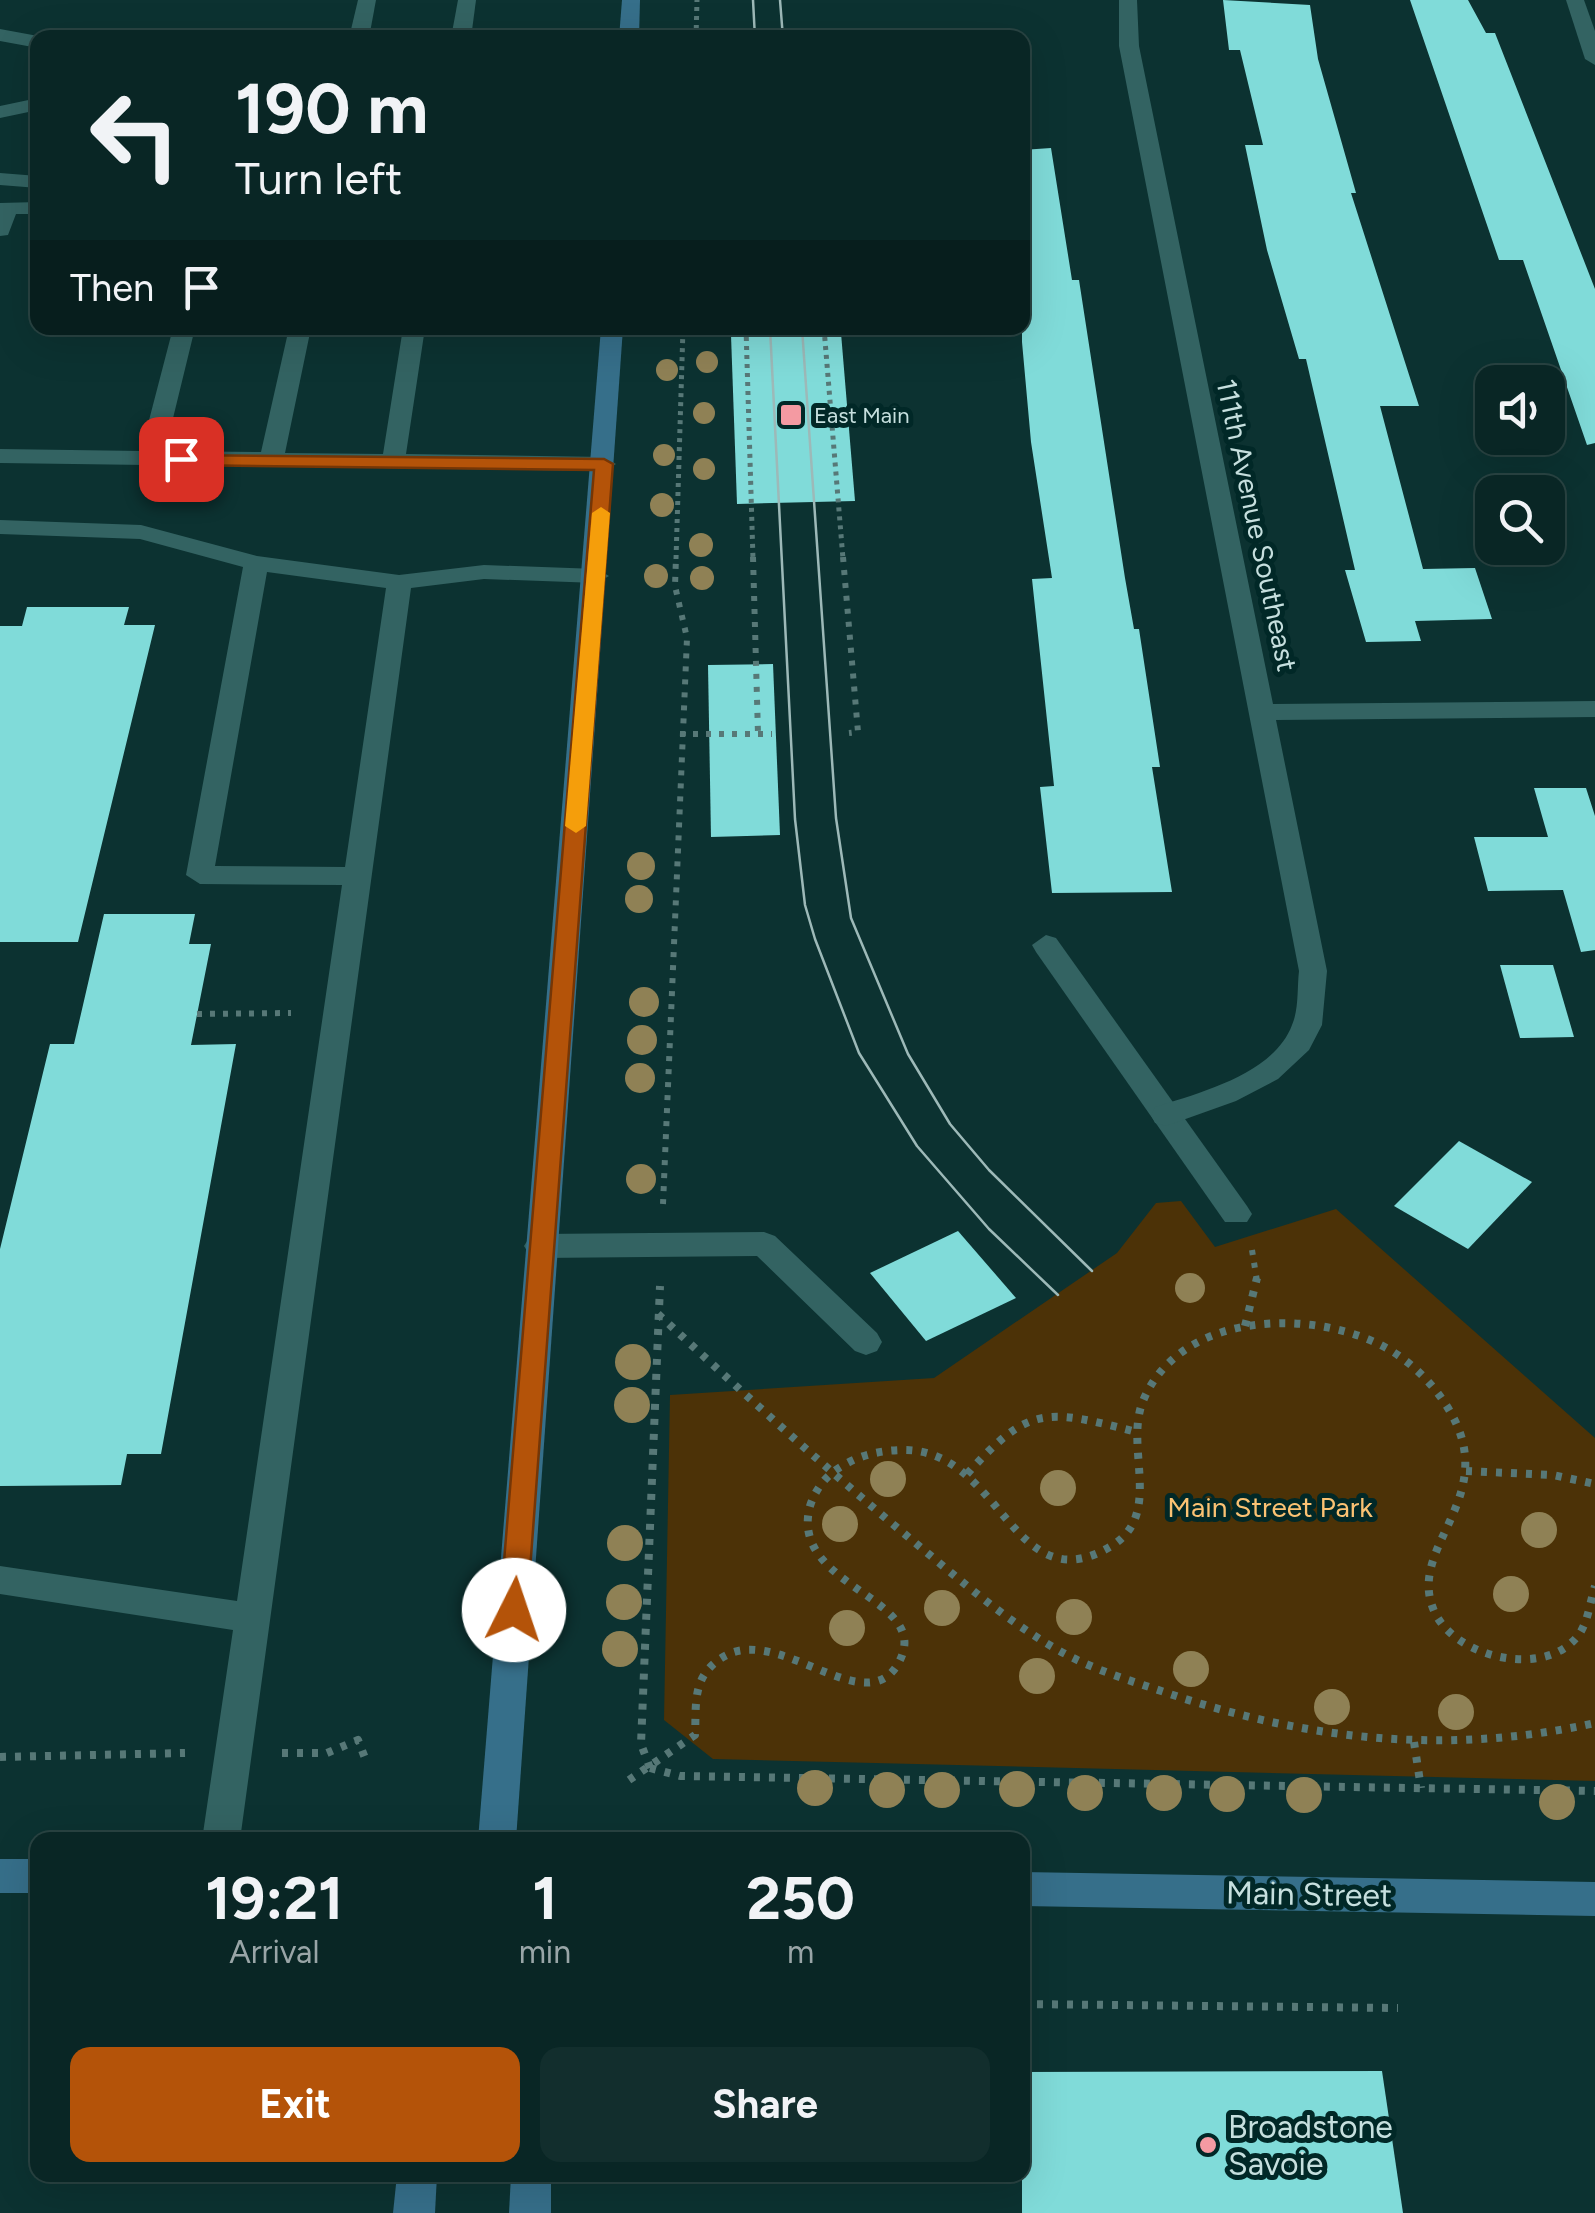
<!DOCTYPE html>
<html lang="en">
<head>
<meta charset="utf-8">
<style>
  :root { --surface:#092625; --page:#122e2d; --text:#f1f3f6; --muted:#99a5a7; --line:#294342; --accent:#b45309 }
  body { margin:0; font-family:Figtree,sans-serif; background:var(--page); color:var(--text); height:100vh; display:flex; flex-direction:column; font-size:38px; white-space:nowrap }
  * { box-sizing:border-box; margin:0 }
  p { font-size:32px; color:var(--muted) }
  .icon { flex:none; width:55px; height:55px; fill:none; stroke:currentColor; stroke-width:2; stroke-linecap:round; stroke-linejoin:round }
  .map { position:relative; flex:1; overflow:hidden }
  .panel { position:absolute; left:30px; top:1832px; width:1000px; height:350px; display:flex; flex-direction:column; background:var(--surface); border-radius:20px; box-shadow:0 10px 40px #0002,0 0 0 2px var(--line) }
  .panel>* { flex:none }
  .top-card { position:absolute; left:30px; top:30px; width:1000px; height:305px; border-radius:20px; box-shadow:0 10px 40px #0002,0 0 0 2px var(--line); background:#092625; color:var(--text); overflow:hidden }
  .fabs { position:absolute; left:1475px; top:365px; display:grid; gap:20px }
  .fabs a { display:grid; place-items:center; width:90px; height:90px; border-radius:20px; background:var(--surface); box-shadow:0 10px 40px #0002,0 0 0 2px var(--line); font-size:50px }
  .pin { position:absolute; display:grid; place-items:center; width:85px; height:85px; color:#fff; margin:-42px; border-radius:20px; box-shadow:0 5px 15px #0006 }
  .me { position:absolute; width:110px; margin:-55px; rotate:4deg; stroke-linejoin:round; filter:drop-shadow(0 0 8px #0008) }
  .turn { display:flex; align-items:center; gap:35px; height:210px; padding:0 40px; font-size:45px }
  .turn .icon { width:130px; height:130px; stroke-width:2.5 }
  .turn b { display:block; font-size:70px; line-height:85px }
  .then { display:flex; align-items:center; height:95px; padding:0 40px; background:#0003; gap:20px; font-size:38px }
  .eta { display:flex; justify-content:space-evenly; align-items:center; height:170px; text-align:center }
  .eta b { font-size:60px; font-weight:700; line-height:70px }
  .primary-button { display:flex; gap:20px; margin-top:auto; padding:20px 40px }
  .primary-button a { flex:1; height:115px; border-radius:20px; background:var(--accent); color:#fff; font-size:40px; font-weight:700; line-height:115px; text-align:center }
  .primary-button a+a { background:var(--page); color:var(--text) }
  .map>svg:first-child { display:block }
  .green { fill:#4c3207 }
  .building { fill:#80dbd9 }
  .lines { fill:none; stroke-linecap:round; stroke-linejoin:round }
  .path-far2 { stroke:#577877; stroke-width:5; stroke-dasharray:4 5; stroke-linecap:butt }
  .path-far1 { stroke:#577877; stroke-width:6; stroke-dasharray:5 8; stroke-linecap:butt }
  .path { stroke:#577877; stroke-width:8; stroke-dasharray:6 9; stroke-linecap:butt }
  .service { fill:#336362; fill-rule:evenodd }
  .minor { fill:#336362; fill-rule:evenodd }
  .secondary { fill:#366f8a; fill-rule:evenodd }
  .tram { stroke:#9db9b8; stroke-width:2.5 }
  .tree { fill:#8f8155 }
  .route { fill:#b45309; stroke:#753606; stroke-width:2.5 }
  .slow { fill:#f59e0b }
  .poi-dot { fill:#f49aa2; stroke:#012827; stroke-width:4 }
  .labels { text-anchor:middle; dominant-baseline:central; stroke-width:10; stroke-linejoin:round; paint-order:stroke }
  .far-poi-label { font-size:22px; fill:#c6dfde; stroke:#012827; text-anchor:start }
  .street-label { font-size:28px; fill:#c6dfde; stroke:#012827 }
  .park-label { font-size:28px; fill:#fbc273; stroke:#012827 }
  .near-street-label { font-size:32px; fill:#c6dfde; stroke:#012827 }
  .near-poi-label { font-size:32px; fill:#c6dfde; stroke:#012827; text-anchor:start }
</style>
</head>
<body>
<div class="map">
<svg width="1595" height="2213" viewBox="0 0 1595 2213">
  <rect width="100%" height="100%" fill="#0c3231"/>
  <path class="green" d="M1181,1201L1215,1247L1336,1209L1595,1438V1781L713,1759L664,1720L670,1395L934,1378L1117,1253L1156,1203Z"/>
  <g class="building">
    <path d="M1223,0L1310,5L1318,59L1356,193H1351L1419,406H1380L1423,569L1475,568L1492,619L1415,621L1421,641L1366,642L1345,570H1355L1306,359H1299L1267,250L1245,145H1263L1240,50H1229Z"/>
    <path d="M1410,0H1468L1486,33H1495L1595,289V443L1587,445L1523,260H1499Z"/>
    <path d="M1051,148L1072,280H1079L1125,578L1134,629H1139L1160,767H1152L1172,892L1052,893L1040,787L1054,786L1032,579L1052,578L1031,442L1022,342V150Z"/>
    <path d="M841,333L855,501L737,504L731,335Z"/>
    <path d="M27,607H129L124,625H155L78,942H0V626H22Z"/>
    <path d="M773,664L780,835L711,837L708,665Z"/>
    <path d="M1534,788H1586L1595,816V950L1581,952L1563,890L1488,891L1474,837H1548Z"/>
    <path d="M104,914H195L189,944H211L191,1045L236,1044L161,1454H127L121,1485L0,1486V1249L50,1044H74Z"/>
    <path d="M1500,965H1553L1574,1037L1520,1038Z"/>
    <path d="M1459,1141L1532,1182L1468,1249L1394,1206Z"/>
    <path d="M958,1231L1016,1298L926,1341L870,1273Z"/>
    <path d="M1382,2071L1403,2213H1022V2072Z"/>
  </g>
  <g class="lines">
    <g class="path-far2">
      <path d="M696,38L697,0"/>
      <path d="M746,328L753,559"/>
      <path d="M824,328L843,559"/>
      <path d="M676,559L683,328"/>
    </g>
    <g class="path-far1">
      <path d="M753,557L758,734"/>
      <path d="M843,557L858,732L849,733"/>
      <path d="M680,734H772"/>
      <path d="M197,1014L291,1013"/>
      <path d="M663,1204L687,638L675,586L676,557"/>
      <path d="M1252,1250L1257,1281"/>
    </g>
    <g class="path">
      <path d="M658,1314C741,1391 825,1468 913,1541C959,1579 1005,1620 1058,1650C1093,1670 1132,1681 1170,1694C1311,1741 1450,1755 1595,1723"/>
      <path d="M1245,1326L1257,1278"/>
      <path d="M1466,1471L1553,1475L1595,1484"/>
      <path d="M967,1474C1029,1405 1046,1409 1133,1431"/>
      <path d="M1414,1742L1421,1788"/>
      <path d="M282,1753H327L358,1740L365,1758"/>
      <path d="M0,1757L185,1753"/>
      <path d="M650,1768L641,1744L660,1286"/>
      <path d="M650,1768L680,1776L1595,1791"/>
      <path d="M629,1780L695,1735C696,1718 694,1697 701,1681C707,1667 720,1657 734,1652C790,1635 868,1720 899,1662C934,1597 788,1588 810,1506C816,1488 827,1474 844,1465C862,1454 884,1450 905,1450C1003,1451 1013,1607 1113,1545C1163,1513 1124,1447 1143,1401C1180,1310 1316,1307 1390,1350C1415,1365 1438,1389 1452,1415C1499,1501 1404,1548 1435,1613C1457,1658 1543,1678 1577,1637C1588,1624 1590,1602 1595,1586"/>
      <path d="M1022,2004L1398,2008"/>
    </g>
    <g class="service">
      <path d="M358,0H376L369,38H349Z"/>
      <path d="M458,0H476L471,38H451Z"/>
      <path d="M0,29L38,36L43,38H38V48L0,41Z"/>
      <path d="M38,98V110L0,118V106Z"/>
      <path d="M0,173L38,176V188L0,185Z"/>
      <path d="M38,202V214H16L8,235L0,236V203Z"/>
      <path d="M173,328H195L165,451L261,452L289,328H311L285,453L383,454L403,328H425L406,454L604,457L616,464L604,471L0,463V449L141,451Z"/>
      <path d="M0,520L141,525L257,556L399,575L484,565L597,569L609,576L597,583L484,579L411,588L240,1840H202L233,1630L0,1594V1566L237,1601L342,885L200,884L186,875L243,567L140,539L0,534ZM267,572L386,588L345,867L215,866Z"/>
      <path d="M1046,935L1056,938L1247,1206L1252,1214L1247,1222H1225L1036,952L1032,945Z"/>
      <path d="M764,1232L775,1236L877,1333L882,1342L877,1351L866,1355L855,1351L757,1256L540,1258L529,1254L524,1246L529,1238L540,1234Z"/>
    </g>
    <g class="minor">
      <path d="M1119,0H1137L1139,46L1273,704L1595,701V717L1276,720L1327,971L1322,1025L1309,1050L1278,1079L1236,1101L1166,1126L1155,1123L1151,1115L1155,1107C1199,1093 1274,1074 1292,1025C1299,1009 1297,988 1299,971L1119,46Z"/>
      <path d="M1566,0H1584L1595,31V65L1585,59Z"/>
    </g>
    <g class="secondary">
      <path d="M622,0H640L639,38H619Z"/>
      <path d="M601,328H623L516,1840H478Z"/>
      <rect x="0" y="1859" width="38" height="34"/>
      <path d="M1022,1872L1595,1882V1916L1022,1906Z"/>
      <path d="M397,2175H437L435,2213H393Z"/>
      <path d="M511,2175H551V2213H509Z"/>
    </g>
    <g class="tram">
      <path d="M753,0L755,38"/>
      <path d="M780,0L783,38"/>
      <path d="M770,328L795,819L805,905L815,939L859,1053L917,1146L989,1229L1058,1295"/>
      <path d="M802,328L836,818L851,918L908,1054L950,1124L989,1170L1092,1271"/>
    </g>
  </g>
  <g class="tree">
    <circle cx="707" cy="362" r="11"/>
    <circle cx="667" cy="370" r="11"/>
    <circle cx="704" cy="413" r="11"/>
    <circle cx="664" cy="455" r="11"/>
    <circle cx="704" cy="469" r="11"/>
    <circle cx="662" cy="505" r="12"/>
    <circle cx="701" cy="545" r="12"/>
    <circle cx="656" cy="576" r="12"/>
    <circle cx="702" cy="578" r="12"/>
    <circle cx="641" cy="866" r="14"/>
    <circle cx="639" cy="899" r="14"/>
    <circle cx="644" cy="1002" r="15"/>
    <circle cx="642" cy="1040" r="15"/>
    <circle cx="640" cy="1078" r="15"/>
    <circle cx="641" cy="1179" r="15"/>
    <circle cx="1190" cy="1288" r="15"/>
    <circle cx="633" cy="1362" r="18"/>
    <circle cx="632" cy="1405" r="18"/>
    <circle cx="888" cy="1479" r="18"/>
    <circle cx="1058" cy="1488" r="18"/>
    <circle cx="840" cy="1524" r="18"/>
    <circle cx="1539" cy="1530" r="18"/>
    <circle cx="625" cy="1543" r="18"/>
    <circle cx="1511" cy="1594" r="18"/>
    <circle cx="624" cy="1602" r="18"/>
    <circle cx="942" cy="1608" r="18"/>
    <circle cx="1074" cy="1617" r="18"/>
    <circle cx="847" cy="1628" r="18"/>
    <circle cx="620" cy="1649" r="18"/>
    <circle cx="1191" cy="1669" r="18"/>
    <circle cx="1037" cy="1676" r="18"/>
    <circle cx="1332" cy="1707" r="18"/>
    <circle cx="1456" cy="1712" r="18"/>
    <circle cx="815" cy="1788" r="18"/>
    <circle cx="1017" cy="1789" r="18"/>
    <circle cx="887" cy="1790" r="18"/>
    <circle cx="942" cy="1790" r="18"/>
    <circle cx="1085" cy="1793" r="18"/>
    <circle cx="1164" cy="1793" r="18"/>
    <circle cx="1227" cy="1794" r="18"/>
    <circle cx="1304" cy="1795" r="18"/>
    <circle cx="1557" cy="1802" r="18"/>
  </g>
  <path class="route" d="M175,455L604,459L613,464L527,1610L523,1618H504L500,1610L594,470L181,465L172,459Z"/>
  <path class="slow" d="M601,507L610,513L586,826L576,833L565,826L592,513Z"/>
  <g class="poi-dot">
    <rect x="779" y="403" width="24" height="24" rx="5"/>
    <circle cx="1208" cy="2145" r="10"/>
  </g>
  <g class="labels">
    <g class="far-poi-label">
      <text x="814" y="415">East Main</text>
    </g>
    <g class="street-label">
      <text transform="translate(1257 525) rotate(78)">111th Avenue Southeast</text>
    </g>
    <g class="park-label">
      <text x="1270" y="1507">Main Street Park</text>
    </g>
    <g class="near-street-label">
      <text transform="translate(1309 1894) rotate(1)">Main Street</text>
    </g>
    <g class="near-poi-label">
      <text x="1228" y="2127">Broadstone<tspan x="1228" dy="37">Savoie</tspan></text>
    </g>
  </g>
</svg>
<div class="fabs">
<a><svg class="icon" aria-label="sound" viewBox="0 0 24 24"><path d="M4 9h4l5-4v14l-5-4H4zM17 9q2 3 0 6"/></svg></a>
<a><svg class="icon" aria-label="search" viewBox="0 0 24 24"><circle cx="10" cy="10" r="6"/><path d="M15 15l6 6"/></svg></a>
</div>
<div class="pin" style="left:181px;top:459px;background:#d93025"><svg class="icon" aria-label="arrive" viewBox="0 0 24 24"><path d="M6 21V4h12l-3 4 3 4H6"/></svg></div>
<svg class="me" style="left:514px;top:1610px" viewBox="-20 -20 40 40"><circle r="19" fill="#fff"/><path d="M0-13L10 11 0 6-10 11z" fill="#b45309"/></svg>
<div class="top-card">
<div class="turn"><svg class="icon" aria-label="left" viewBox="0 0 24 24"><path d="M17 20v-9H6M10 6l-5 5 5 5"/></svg><div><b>190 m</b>Turn left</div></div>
<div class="then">Then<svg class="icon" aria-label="arrive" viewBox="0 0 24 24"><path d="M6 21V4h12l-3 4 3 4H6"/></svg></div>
</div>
<section class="panel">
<div class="eta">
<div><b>19:21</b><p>Arrival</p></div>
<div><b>1</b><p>min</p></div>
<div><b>250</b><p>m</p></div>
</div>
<div class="primary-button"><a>Exit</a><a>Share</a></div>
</section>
</div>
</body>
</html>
